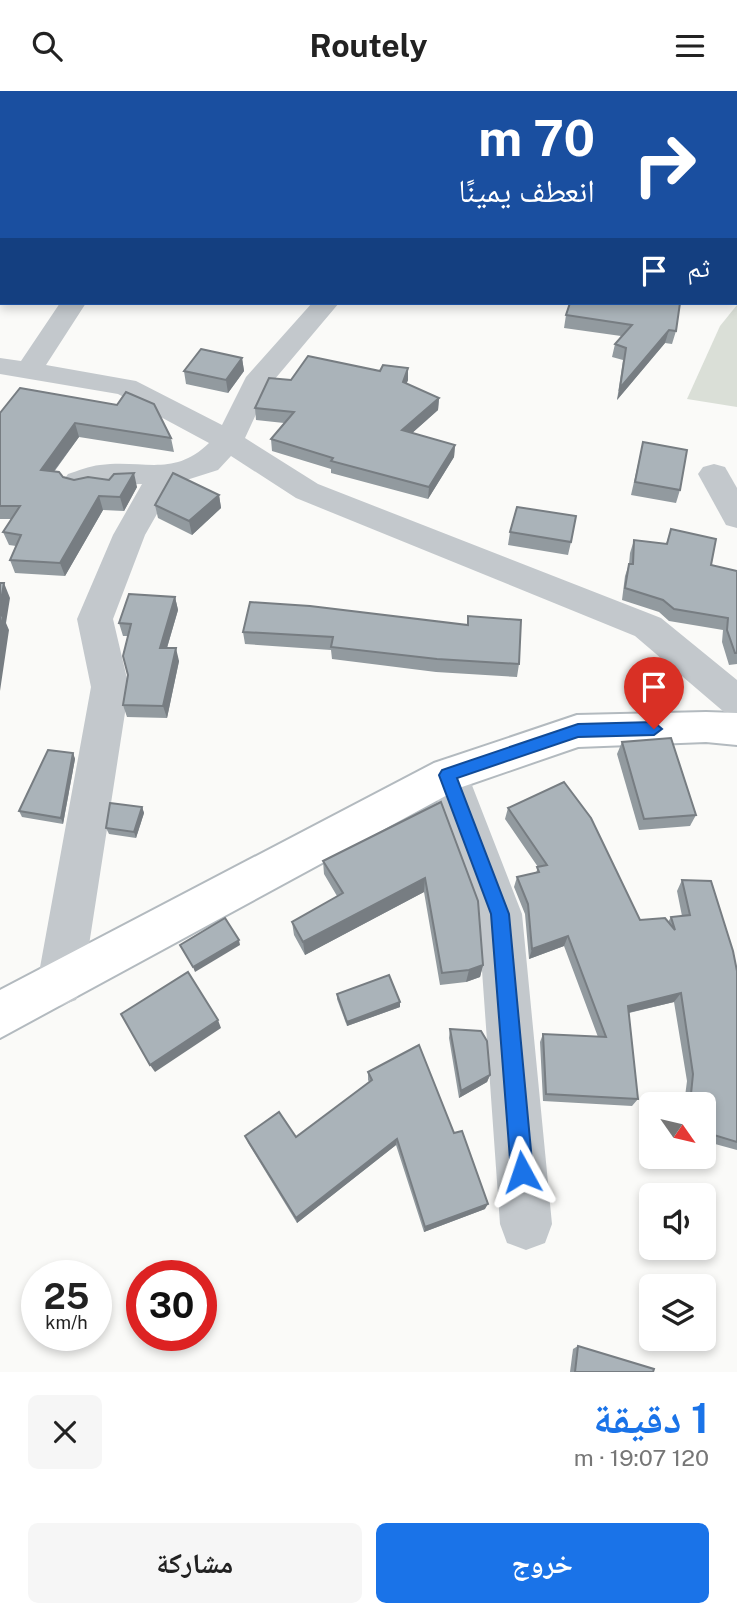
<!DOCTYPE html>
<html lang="ar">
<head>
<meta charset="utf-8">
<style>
  :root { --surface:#fff; --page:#f6f6f6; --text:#222; --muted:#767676; --accent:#1a73e8 }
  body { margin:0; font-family:"Public Sans","Noto Naskh Arabic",sans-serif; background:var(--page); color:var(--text); direction:rtl; height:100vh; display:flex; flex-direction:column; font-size:26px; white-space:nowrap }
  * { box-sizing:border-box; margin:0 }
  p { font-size:23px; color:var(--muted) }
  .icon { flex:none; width:38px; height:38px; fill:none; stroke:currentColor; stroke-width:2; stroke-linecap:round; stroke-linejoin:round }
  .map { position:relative; height:1281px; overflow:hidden; direction:ltr }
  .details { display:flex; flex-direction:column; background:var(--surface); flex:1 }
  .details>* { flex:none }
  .banner { position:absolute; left:0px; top:0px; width:738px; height:214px; box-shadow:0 4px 10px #0003; direction:rtl; background:#1a4fa0; color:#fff; overflow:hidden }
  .needle { width:46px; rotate:124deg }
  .buttons { position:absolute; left:639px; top:1001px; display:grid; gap:14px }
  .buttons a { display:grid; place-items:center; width:77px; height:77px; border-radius:10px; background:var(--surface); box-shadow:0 4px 10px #0003; font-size:35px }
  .speed { position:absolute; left:21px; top:1169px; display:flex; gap:14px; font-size:35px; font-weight:700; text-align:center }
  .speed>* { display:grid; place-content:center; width:91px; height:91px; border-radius:50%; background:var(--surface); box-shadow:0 4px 10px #0003; line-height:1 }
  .speed small { font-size:18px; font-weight:400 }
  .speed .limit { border:10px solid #d22; background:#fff; color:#111 }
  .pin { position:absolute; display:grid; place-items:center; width:60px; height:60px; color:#fff; margin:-72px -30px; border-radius:50% 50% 50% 0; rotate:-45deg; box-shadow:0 0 7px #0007 }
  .pin .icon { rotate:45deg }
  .me { position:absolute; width:77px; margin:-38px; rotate:355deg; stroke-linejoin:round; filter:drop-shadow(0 0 5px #0008) }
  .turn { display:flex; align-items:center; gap:24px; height:147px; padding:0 28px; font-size:32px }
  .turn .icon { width:91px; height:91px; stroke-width:2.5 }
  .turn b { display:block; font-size:49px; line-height:60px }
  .then { display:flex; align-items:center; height:66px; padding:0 28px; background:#0003; gap:14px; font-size:26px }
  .round { display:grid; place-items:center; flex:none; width:74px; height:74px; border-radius:10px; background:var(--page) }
  .overview { display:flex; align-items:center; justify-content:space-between; height:119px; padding:0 28px }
  h1 { font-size:42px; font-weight:700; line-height:52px; color:var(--accent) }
  .cta { display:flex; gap:14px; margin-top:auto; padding:14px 28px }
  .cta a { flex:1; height:80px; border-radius:10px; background:var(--accent); color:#fff; font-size:28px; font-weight:700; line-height:80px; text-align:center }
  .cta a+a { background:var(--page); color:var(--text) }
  header { display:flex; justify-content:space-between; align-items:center; height:91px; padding:0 28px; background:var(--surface); font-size:32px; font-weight:700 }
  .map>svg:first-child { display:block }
  .green { fill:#dadfd7 }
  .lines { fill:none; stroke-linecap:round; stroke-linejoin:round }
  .secondary-casing { stroke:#b3babf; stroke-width:4 }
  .street { fill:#c3c8cc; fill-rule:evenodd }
  .secondary { fill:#fff; fill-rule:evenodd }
  .wall { fill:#929a9f }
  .shaded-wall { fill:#777d82 }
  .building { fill:#aab3b9; stroke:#777d82; stroke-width:2 }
  .route { fill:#1a73e8; stroke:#114b97; stroke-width:2 }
</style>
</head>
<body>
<header><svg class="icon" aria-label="menu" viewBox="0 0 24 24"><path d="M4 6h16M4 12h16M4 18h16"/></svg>Routely<svg class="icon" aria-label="search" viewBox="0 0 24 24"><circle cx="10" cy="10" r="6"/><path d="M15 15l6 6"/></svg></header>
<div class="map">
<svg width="737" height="1281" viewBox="0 0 737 1281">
  <rect width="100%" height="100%" fill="#fafaf8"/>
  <path class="green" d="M737,214V316L687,308L720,235Z"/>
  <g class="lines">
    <defs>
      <path id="secondary" d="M706,621L737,622V654L706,651L578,656L462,696L0,947V899L434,672L577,624Z"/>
    </defs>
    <use href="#secondary" class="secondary-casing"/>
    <g class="street">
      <path d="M236,0H256L235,2Z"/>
      <path d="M60,212H86L46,274L136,290L222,334L246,286L312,212H339L269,295L245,347L318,393L661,527L737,589V625L724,621L635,545L296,407L231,365L218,379L174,393L145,444L113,528L129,596L83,893L76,909L60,915L44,909L37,893L91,596L77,528L113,444L142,393L101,394L79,400L68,397L63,390L68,383C78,380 89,375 100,374C143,368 173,387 209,352L118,303L0,283V267L21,270Z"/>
      <path d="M714,373L725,376L737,397V437L726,434L698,383L703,376Z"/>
      <path d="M448,667L462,672L468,684L522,823L552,1133L545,1152L526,1159L507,1152L500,1133L478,823L428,684L434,672Z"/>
    </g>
    <use href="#secondary" class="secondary"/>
  </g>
  <g class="wall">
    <path d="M281,212H304L303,214Z"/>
    <path d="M566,224L676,240L672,253L665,252L617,309L623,269L612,266L615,253L621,245L564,237Z"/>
    <path d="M242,267L244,280L228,302L186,293L184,280Z"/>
    <path d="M291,289H408L406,293L439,307L438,319L412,342L455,354L454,366L428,408L331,382V378L272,360L271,348L284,332L256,329L255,317Z"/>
    <path d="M20,297L171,347L174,361L79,346L54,381L63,386L74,389L137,396L124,420L103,419L65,485L15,482L10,469L16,455L9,454L3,441L12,428H0V322Z"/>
    <path d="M643,351L680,399L676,412L631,404Z"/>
    <path d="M219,404L221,417L192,444L158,427L155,414Z"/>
    <path d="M671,438L711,474L737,480V573L729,574L722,551L723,539L669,530L659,521L622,509L625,485L629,473L630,462L634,449L666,453Z"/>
    <path d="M510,441L571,451L568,464L508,454Z"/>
    <path d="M175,506L178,519L167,557L179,570L167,627L127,626L123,614L128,584V545H123L119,532Z"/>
    <path d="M250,511L519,573L517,586L436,581L332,568L331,559L245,553L243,541Z"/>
    <path d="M622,651L696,724L690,735L639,739L617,663Z"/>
    <path d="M73,662L75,668L63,733L22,726L19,720Z"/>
    <path d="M441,711L483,874L480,886L466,891L440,894L424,801L305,864L294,844L292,831L337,805L324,783L323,770Z"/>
    <path d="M142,716L144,722L136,747L109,743L106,737Z"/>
    <path d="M508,717L640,829L668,831L671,826L682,825L677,800L682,789L737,880V1059L704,1050V1013H684L687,990L674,911L629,922L638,1008L632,1015L543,1010L540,951L543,943L598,946L564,855L529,868L525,823L514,796L517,786L536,782L538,776L505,728Z"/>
    <path d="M337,903L400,911V916L347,935L337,908Z"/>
    <path d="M450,938L490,984L487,991L459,1007L449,947Z"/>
    <path d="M368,981L485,1118L424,1141L396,1054L297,1132L248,1052L245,1045L296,1046L369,991L368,989Z"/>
    <path d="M578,1255L653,1281H570L573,1258Z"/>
  </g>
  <g class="shaded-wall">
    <path d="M2,73V90L0,93V76Z"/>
    <path d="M669,239L665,252L617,309L620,297Z"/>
    <path d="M242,267L244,280L228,302L226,289Z"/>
    <path d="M408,277V289L402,304L403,291Z"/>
    <path d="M439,307L438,319L401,352L402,339Z"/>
    <path d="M75,332L79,346L45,392L41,379Z"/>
    <path d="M455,354L454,366L428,408L429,396Z"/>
    <path d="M134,382L137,396L124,420L120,406Z"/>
    <path d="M219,404L221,417L192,444L189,430Z"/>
    <path d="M99,405L103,419L65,485L60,472Z"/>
    <path d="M4,492L10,507L6,532L9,539L0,600V515Z"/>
    <path d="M175,506L178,519L163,570L160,557Z"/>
    <path d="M176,557L179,570L167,627L163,615Z"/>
    <path d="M73,662L75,668L63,733L61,727Z"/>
    <path d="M142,716L144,722L136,747L134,741Z"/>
    <path d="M425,787L424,801L305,864L303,851Z"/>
    <path d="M568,845L564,855L529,868L532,858Z"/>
    <path d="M239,849L240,854L195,881L193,876Z"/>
    <path d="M483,874L480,886L466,891L469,879Z"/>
    <path d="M681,902L674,911L623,923L628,915Z"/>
    <path d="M400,911V916L347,935V931Z"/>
    <path d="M218,929L221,937L155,981L150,974Z"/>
    <path d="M490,984L487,991L459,1007L461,1000Z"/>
    <path d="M397,1048L396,1054L297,1132L296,1127Z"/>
    <path d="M488,1113L485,1118L424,1141L425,1136Z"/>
  </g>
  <g class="building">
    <path d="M250,0H428L435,2H249Z"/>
    <path d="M452,0H493V2H451Z"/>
    <path d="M570,212H680L676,240L669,239L620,297L626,257L615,253L632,234L566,224Z"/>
    <path d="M201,258L242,267L226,289L184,280Z"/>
    <path d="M308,265L380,280L383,274L408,277L403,291L439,307L402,339L455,354L429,396L331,370L333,367L271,348L294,321L255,317L269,287L291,289Z"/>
    <path d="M20,297L117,314L126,301L154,313L171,347L75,332L41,379L59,381L63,386L74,389L88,386L109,389L114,383L134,382L120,406L99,405L60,472L10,469L21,444L3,441L20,415H0V322Z"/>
    <path d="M643,351L687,359L680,399L635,391Z"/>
    <path d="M173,382L219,404L189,430L155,414Z"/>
    <path d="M517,416L576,425L571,451L510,441Z"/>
    <path d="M671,438L716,448L711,474L737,480V562H735L727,539L728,527L674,518L663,509L625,497L629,473H633L634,449L667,453Z"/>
    <path d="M0,492H4L0,515Z"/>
    <path d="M129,503L175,506L160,557H176L163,615L123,614L128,584L123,565L131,533L119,532Z"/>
    <path d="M250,511L310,515L468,534V525L521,529L519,573L437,568L331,556L333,546L243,541Z"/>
    <path d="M3,524L0,541V525Z"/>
    <path d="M671,647L696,724L644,728L622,651Z"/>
    <path d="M48,659L73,662L61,727L19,720Z"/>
    <path d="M564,691L591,727L640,829L665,827L675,839L671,826L690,824L682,789L711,790L733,860L737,880V1051L704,1041V1013H690L693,983L681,902L628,915L638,1008L546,1003L543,943L606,946L568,845L532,858L528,813L517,786L539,781L537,776L547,774L508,717Z"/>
    <path d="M441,711L478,810L483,874L469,879L442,882L425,787L303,851L292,831L343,802L323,770Z"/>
    <path d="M110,712L142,716L134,741L106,737Z"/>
    <path d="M225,827L239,849L193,876L180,854Z"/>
    <path d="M188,881L218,929L150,974L121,923Z"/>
    <path d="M389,884L400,911L347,931L337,903Z"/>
    <path d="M450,938L481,940L487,950L490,984L461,1000Z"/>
    <path d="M419,954L454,1042L462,1040L488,1113L425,1136L397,1048L296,1127L245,1045L279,1021L296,1046L372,989L368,981Z"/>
    <path d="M578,1255L654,1278L653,1281H575Z"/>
  </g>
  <path class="route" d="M654,631L662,638L654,644L578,646L457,687L509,823L533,1081L530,1088L522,1092L515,1088L511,1081L491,823L439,684L442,679L578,633Z"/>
</svg>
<div class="buttons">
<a><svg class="needle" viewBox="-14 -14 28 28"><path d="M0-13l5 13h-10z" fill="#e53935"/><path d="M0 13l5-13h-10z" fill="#767676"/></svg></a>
<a><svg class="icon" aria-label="sound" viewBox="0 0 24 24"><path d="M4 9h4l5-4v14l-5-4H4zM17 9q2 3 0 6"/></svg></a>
<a><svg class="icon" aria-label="layers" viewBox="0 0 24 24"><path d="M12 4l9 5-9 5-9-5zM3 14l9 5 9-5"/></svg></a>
</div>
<div class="speed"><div>25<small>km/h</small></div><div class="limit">30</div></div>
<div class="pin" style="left:654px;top:638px;background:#d93025"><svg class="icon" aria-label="arrive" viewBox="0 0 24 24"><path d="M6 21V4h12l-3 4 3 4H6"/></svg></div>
<svg class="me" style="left:522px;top:1081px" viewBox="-20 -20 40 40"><path d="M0-17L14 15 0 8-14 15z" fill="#1a73e8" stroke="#fff" stroke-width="4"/></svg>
<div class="banner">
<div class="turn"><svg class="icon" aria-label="right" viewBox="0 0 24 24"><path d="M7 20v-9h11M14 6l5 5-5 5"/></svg><div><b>70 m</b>انعطف يمينًا</div></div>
<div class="then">ثم<svg class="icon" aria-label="arrive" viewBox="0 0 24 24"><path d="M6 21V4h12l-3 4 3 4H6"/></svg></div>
</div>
</div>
<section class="details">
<div class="overview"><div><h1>1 دقيقة</h1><p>120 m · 19:07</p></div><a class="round"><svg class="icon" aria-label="close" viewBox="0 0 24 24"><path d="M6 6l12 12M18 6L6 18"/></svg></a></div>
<div class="cta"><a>خروج</a><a>مشاركة</a></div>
</section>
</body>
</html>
